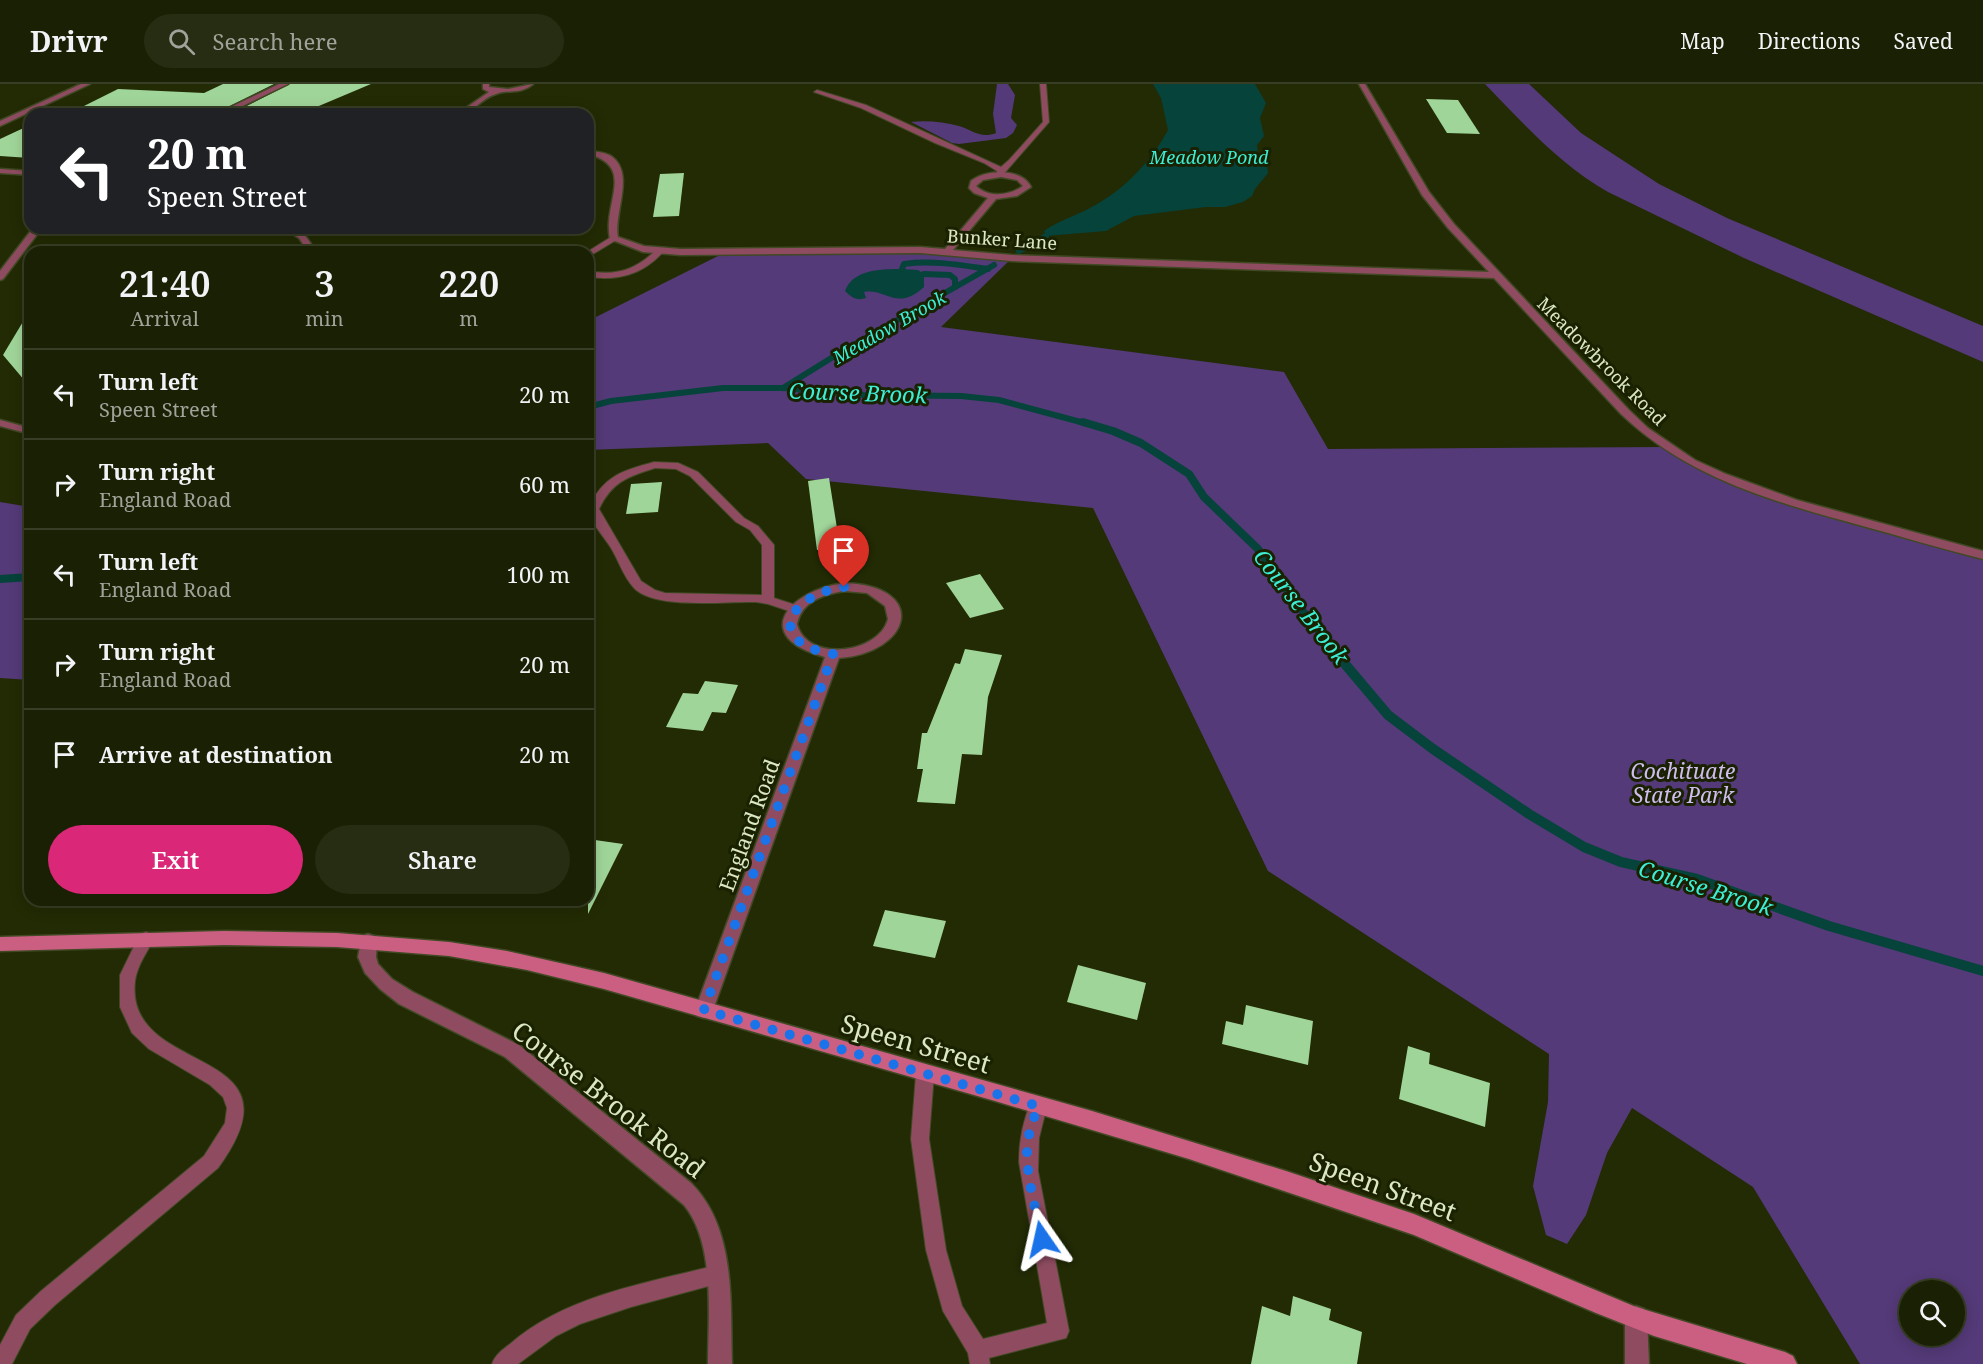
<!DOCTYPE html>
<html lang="en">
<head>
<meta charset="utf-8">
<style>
  :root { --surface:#1a2003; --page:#272d12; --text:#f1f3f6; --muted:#9fa39a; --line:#383e25; --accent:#db2777 }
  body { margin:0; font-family:"Noto Serif",serif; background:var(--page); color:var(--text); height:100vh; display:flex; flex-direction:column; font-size:22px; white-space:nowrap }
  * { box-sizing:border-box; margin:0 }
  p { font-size:20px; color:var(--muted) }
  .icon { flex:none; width:33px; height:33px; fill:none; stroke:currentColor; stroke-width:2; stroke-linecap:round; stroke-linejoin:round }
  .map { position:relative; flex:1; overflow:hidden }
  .panel { position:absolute; left:24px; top:162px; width:570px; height:660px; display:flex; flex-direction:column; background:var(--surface); border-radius:18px; box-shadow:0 3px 15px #0003,0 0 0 2px var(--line) }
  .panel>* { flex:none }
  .hud { position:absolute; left:24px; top:24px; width:570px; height:126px; border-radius:18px; box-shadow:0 3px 15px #0003,0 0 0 2px var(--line); background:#202124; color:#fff; overflow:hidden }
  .fabs { position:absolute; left:1899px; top:1196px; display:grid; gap:12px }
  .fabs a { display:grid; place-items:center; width:66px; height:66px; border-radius:50%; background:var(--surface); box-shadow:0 3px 15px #0003,0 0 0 2px var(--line); font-size:30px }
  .pin { position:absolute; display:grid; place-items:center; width:51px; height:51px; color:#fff; margin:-62px -26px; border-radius:50% 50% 50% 0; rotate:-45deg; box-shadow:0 0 6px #0007 }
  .pin .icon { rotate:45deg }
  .me { position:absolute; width:66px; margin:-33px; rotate:349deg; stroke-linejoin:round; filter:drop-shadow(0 0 4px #0008) }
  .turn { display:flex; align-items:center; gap:21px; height:126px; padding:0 24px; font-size:27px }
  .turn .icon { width:78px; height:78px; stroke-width:2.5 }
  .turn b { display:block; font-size:42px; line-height:51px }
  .eta { display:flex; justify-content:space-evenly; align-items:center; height:102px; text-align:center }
  .eta b { font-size:36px; font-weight:600; line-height:42px }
  .primary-button { display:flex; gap:12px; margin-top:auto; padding:12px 24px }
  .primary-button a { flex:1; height:69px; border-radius:36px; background:var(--accent); color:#fff; font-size:24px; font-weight:600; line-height:69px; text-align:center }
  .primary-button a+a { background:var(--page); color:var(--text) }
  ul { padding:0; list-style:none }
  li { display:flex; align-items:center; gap:18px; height:90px; padding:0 24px; border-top:2px solid var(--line) }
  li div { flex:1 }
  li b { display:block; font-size:22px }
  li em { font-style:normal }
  header { display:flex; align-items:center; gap:36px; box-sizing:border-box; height:84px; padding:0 30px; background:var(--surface); border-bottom:2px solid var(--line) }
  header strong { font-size:28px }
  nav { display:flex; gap:33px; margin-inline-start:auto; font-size:21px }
  .search { width:420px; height:54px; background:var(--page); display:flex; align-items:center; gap:15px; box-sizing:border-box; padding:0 21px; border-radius:33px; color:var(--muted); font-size:22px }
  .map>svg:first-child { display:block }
  .green { fill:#543a78; fill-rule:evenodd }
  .water { fill:#06433b }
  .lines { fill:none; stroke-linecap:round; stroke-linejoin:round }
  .stream-far2 { stroke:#06433b; stroke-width:6 }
  .stream-far1 { stroke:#06433b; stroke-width:8 }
  .stream { stroke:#06433b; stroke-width:10 }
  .building { fill:#a0d599 }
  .lane-casing { stroke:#404923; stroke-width:2 }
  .street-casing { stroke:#404923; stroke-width:3 }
  .secondary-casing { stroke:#404923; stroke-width:3 }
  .lane { fill:#8f4c61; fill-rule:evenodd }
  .street { fill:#8f4c61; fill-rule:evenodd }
  .secondary { fill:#ca5f82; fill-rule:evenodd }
  .route { stroke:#1a73e8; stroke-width:10; stroke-dasharray:0 18 }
  .labels { text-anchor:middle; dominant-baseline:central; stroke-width:6; stroke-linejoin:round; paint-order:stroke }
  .far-water-label { font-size:18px; font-style:italic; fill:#3dedd5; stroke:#192100 }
  .far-street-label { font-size:18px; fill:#dce7c3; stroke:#192100 }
  .park-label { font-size:21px; font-style:italic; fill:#cfbdef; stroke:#192100 }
  .street-label { font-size:21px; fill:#dce7c3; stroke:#192100 }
  .water-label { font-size:22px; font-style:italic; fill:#3dedd5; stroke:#192100 }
  .near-street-label { font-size:26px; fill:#dce7c3; stroke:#192100 }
</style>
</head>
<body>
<header>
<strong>Drivr</strong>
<div class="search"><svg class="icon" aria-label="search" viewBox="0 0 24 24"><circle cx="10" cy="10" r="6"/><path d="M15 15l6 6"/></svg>Search here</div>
<nav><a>Map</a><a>Directions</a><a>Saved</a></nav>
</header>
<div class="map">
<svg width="1983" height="1280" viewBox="0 0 1983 1280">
  <rect width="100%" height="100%" fill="#222b04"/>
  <g class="green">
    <path d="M997,0H1008L1015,11L1011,34L1017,41L1013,49L1006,54L959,60L952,59L911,38C926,36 944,38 959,42C973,46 980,55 996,49L993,30Z"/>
    <path d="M1485,0H1529L1581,49L1659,100L1727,134L1983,242V278L1744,174L1608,108C1560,81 1523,39 1485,0Z"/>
    <path d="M894,165L1012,174L941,243L1284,288L1328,365L1667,363L1757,407L1983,471V1280H1860L1753,1103L1632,1024L1607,1069L1586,1131L1567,1160L1546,1151L1533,1102L1548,1018L1549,970L1268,787L1093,424L806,395L768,359L588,366V237L724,169ZM1910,1206H1954V1251H1910Z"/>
    <path d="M0,418L30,423V596L0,594Z"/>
  </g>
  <g class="water">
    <path d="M1153,0H1255L1266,19L1260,34L1264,52L1257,61L1258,70L1267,80L1268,89L1255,105L1252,112L1243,118L1225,123H1206L1134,132L1106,147L1046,152L1044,147C1058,137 1075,132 1090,124C1122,108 1151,78 1168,46L1161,14Z"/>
    <path d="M902,185L918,186L924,190V203C897,228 886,204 864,208L866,214C857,217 852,214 845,207C853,185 882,185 902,185Z"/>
  </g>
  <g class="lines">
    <g class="stream-far2">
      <path d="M1019,167L1046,152"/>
      <path d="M902,185L904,180C933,176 960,181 988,185"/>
      <path d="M924,190L950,191L955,195V203"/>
      <path d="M783,304L841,268L994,181"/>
      <path d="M588,323L611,317L723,304H783L864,311L961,312L999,316L1088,340"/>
    </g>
    <g class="stream-far1">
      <path d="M1083,338L1113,347L1141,359L1189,390L1204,413L1258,465L1294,516L1346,581"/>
      <path d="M0,495L30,493"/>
    </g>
    <path class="stream" d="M1345,580L1388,631L1433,665L1529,730L1584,763L1621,778L1697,795L1829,842L1983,887"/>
  </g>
  <g class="building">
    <path d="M223,0H274L214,30H68L118,5L204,9Z"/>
    <path d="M290,0H371L307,27L286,24L273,30H231Z"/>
    <path d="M1426,15L1458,16L1480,50L1447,49Z"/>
    <path d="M30,41V74L0,72V55Z"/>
    <path d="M684,89L679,132L653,133L660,90Z"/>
    <path d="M30,226V303L3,271Z"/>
    <path d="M829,394L840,463L817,466L808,397Z"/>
    <path d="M662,398L658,428L626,430L631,400Z"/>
    <path d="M980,490L1004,525L970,534L946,499Z"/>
    <path d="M965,565L1002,571L988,613L982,671L962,670L955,720L917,718L923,685H917L922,649H927L955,579L960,580Z"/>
    <path d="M705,597L738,601L726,629L712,628L703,647L666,643L683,609L698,610Z"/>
    <path d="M588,755L623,760L588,830Z"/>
    <path d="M885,826L946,837L935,874L873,862Z"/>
    <path d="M1078,881L1146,899L1137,936L1067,918Z"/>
    <path d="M1246,921L1313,937L1308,981L1222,960L1226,937L1243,941Z"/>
    <path d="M1408,962L1430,969L1429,980L1490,999L1485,1043L1399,1015Z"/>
    <path d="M1293,1212L1331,1225L1329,1236L1362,1248L1357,1280H1251L1262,1222L1290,1232Z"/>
  </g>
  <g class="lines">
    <defs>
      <g id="lane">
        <path d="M1040,0H1046L1049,38L1001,93L997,91V87L984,79L935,59L861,24L814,8L817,6L866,21L1001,83L1009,76L1043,38Z"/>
        <path d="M611,153L618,155L588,173L587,168Z"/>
        <path d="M657,165L664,167C643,191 618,197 588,193V187C617,192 636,186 657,165Z"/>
        <path d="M654,378L678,379L698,388L744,434L758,442L774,461V514L799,522L801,525L799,528L795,529L768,520L756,518C726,517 655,526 634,504C623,492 619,477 611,464C603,451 591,440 588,424C604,392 621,387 654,378ZM655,384L676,385L690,392L736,438L750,446L762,461V511L665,509L655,506L641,497L599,425C612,398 627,393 655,384Z"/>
        <path d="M146,848L152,850L154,855C147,868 137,882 135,897C124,995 310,958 218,1084L55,1221L30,1245L12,1280H0V1261L16,1231L41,1207L204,1072L225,1039L227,1024L223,1013L210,1001L149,965L132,949L120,923V891L140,850Z"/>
        <path d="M925,982L931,984L934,990L929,1055L946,1166L962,1222L983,1255L1047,1239L1019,1078C1019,1057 1023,1036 1032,1016L1038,1014L1044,1016L1047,1022L1039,1054L1038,1087L1069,1247L1066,1254L989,1274L990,1280H970L968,1269L943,1227L926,1166L911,1055L916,990L919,984Z"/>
        <path d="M717,1181L724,1184L727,1191L724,1198L631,1223L580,1240L556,1252L518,1280H492C495,1271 502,1266 510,1260C566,1211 648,1199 717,1181Z"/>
      </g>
      <g id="street">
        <path d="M81,0H90L0,42V37Z"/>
        <path d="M279,0H288L226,30H216Z"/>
        <path d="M483,0H489V3L508,5L533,0C520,11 509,5 496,10C481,14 474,30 457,30L489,8L483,5Z"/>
        <path d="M1359,0H1365L1429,108L1454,140L1629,326L1648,344L1695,376L1726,390L1797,416L1983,467V475C1942,465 1900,452 1859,441C1772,417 1688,394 1621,330L1494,194L1012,177L920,169L681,171L643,168L610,155C602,119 637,83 588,70V66C595,68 605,68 611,72C636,89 613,130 618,153L644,162L681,165L920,163L945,165L988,114L974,109L969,104L971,97C986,85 1022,84 1031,103L1017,112L996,115L953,166L1012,171L1489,188L1448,144L1422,111ZM1001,93L1017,96L1023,102C1009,112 989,114 976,102L983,96Z"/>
        <path d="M0,85L30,87V91L0,89Z"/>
        <path d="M33,144H42L3,195L0,196V187Z"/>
        <path d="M283,144C297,144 304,148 311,160L310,168H300L303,160L299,154Z"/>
        <path d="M0,336L30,344V350L0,342Z"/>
        <path d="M845,499C928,502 913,568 839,574L713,926L711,932L704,934L697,932L695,926L825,573C749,553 788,506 845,499ZM845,507L867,509L885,522L888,535C879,570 807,579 797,540C802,517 824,510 845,507Z"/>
        <path d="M368,850L374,852L377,857L376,873L378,880L392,895L413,908L519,961L691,1099C737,1145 730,1220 732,1280H708C708,1233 716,1160 684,1121L505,973L399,920L380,905L365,889L358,873L362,852Z"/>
        <path d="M1636,1222L1644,1225L1647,1233L1649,1280H1625V1233L1628,1225Z"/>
      </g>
      <path id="secondary" d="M224,847L337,849L449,858L507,867L604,889L1092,1027L1286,1087L1414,1130L1636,1223L1785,1268L1793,1272L1797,1280H1747L1654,1252L1596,1229L1414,1151L1189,1075L995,1017L604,905L527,886L449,872L337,863L224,861L0,867V853Z"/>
    </defs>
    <use href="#lane" class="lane-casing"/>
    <use href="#street" class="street-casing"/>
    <use href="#secondary" class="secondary-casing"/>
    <use href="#lane" class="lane"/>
    <use href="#street" class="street"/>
    <use href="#secondary" class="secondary"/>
  </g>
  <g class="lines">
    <path class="route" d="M844,503C787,511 764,559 833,570L704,926L1038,1022C1033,1037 1027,1052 1027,1067C1027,1096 1036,1127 1042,1155"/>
  </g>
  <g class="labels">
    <g class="far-water-label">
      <text x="1209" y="73">Meadow Pond</text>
      <text transform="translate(889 243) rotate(-30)">Meadow Brook</text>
    </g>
    <g class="far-street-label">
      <text transform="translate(1002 155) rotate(4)">Bunker Lane</text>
      <text transform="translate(1602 277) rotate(45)">Meadowbrook Road</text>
    </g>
    <g class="park-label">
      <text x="1683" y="687">Cochituate<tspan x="1683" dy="24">State Park</tspan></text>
    </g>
    <g class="street-label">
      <text transform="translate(749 741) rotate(-70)">England Road</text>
    </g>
    <g class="water-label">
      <text transform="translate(858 308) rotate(2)">Course Brook</text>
      <text transform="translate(1302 522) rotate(52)">Course Brook</text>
      <text transform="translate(1706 803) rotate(17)">Course Brook</text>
    </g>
    <g class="near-street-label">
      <text transform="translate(916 959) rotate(16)">Speen Street</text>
      <text transform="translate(609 1015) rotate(38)">Course Brook Road</text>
      <text transform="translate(1383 1102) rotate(20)">Speen Street</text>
    </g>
  </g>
</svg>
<div class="fabs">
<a><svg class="icon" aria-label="search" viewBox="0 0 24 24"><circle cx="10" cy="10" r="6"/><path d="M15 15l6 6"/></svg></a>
</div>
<div class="pin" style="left:844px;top:503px;background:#d93025"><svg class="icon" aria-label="arrive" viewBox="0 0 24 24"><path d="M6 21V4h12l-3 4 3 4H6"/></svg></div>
<svg class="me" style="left:1042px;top:1155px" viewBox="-20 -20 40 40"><path d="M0-17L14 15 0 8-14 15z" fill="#1a73e8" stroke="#fff" stroke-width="4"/></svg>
<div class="hud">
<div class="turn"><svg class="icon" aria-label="left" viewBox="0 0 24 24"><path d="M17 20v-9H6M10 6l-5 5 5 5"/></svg><div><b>20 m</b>Speen Street</div></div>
</div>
<section class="panel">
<div class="eta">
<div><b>21:40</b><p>Arrival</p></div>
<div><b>3</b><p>min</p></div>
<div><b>220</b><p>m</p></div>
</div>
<ul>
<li><svg class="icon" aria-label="left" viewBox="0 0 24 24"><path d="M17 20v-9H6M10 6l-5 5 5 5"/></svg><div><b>Turn left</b><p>Speen Street</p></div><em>20 m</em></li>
<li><svg class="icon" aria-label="right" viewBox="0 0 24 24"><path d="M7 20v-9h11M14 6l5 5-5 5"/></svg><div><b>Turn right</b><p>England Road</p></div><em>60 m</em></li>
<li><svg class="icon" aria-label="left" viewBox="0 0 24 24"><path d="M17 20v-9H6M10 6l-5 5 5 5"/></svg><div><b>Turn left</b><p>England Road</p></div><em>100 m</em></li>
<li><svg class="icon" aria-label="right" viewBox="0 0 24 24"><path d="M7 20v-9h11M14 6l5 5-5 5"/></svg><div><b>Turn right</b><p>England Road</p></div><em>20 m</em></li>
<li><svg class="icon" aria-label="arrive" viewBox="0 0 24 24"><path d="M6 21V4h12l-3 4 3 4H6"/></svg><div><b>Arrive at destination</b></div><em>20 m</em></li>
</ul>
<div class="primary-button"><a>Exit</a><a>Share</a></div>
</section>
</div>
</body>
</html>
